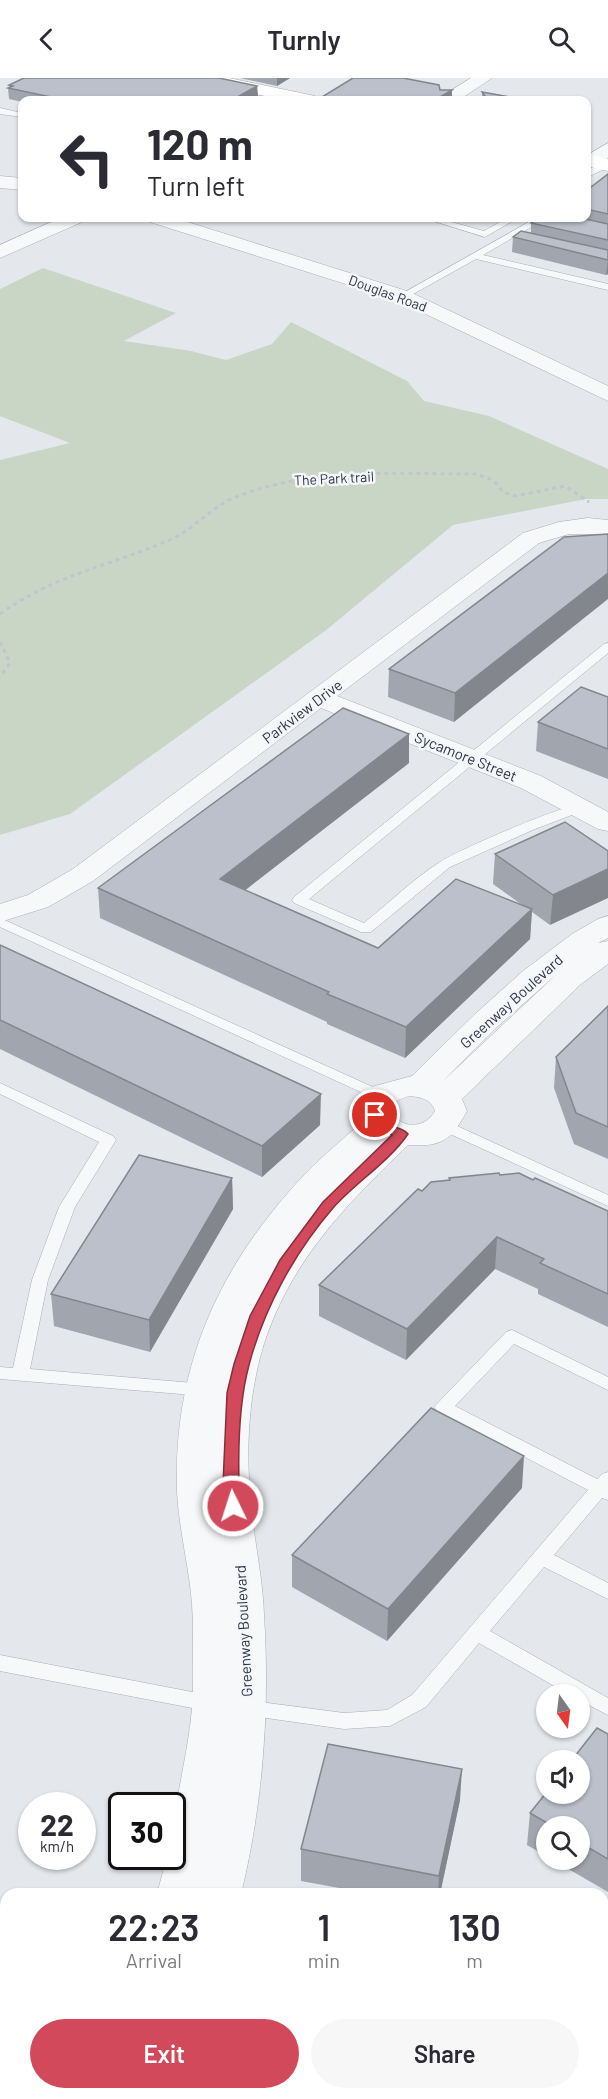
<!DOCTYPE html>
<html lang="en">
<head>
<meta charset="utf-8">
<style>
  :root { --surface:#fff; --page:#f7f7f7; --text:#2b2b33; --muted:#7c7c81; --accent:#d1495b }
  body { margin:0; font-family:Barlow,sans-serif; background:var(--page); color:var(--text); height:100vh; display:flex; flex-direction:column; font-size:22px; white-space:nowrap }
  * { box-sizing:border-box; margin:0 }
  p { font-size:20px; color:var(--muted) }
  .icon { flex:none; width:33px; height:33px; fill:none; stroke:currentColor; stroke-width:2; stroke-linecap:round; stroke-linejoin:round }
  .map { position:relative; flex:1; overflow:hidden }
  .panel { position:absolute; left:0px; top:1810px; width:609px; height:212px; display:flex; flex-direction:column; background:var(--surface); border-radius:18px 18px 0 0; box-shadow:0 2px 4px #0004 }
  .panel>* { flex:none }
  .banner { position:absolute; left:18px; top:18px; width:573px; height:126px; border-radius:12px; box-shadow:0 2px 4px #0004; background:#fff; color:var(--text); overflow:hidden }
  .needle { width:39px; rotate:166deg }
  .tools { position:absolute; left:536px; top:1606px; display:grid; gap:12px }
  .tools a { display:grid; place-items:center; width:54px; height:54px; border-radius:50%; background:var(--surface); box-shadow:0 2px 4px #0004; font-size:30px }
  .speed { position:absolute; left:18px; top:1714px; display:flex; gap:12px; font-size:30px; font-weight:700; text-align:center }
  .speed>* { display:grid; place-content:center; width:78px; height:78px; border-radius:50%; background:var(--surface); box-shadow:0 2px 4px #0004; line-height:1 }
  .speed small { font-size:15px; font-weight:400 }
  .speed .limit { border:3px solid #111; border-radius:9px; background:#fff; color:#111 }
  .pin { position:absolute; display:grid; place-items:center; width:51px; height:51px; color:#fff; margin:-26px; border:3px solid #fff; border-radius:50%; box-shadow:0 2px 6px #0007 }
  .me { position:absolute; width:66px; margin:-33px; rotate:356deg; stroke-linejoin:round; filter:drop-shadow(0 0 4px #0008) }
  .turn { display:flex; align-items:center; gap:21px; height:126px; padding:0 30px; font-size:27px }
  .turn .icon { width:78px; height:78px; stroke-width:2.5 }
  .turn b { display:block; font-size:42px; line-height:51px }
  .eta { display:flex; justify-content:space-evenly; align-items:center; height:102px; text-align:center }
  .eta b { font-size:36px; font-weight:600; line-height:42px }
  .action { display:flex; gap:12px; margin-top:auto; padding:12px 30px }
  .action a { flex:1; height:69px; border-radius:36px; background:var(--accent); color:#fff; font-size:24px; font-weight:600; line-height:69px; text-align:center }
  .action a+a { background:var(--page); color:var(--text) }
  header { display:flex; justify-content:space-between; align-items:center; height:78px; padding:0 30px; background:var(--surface); font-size:27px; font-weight:600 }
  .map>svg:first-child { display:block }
  .green { fill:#c9d6c5 }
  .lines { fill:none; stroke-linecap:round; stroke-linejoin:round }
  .lane-casing { stroke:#a9aeb7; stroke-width:1 }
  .street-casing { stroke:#a9aeb7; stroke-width:1 }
  .secondary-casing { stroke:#a9aeb7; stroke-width:1 }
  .path { stroke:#c2c5cb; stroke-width:3; stroke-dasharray:4 4; stroke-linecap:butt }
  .lane { fill:#f7f8fa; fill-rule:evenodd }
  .street { fill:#f7f8fa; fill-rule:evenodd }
  .secondary { fill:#fff; fill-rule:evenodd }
  .wall { fill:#a1a5ae }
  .shaded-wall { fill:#83868d }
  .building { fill:#bbc0ca; stroke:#83868d; stroke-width:1.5 }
  .route { fill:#d1495b; stroke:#882f3b; stroke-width:1.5 }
  .labels { text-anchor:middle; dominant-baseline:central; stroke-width:5; stroke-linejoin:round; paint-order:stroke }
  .far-street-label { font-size:14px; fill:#2b3445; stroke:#f4f6f9 }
  .street-label { font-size:15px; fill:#2b3445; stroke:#f4f6f9 }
</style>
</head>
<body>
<header><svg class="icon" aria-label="back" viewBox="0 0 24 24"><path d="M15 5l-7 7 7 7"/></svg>Turnly<svg class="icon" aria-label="search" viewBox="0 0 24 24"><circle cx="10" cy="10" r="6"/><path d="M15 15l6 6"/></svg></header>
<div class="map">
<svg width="608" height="2021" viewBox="0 0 608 2021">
  <rect width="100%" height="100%" fill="#e4e7ec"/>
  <path class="green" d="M43,190L176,235L124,263L191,273L226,282L272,266L291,244L407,303L424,323L489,338L608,391V421H586L453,447L325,553L70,736L0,757V382L70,365L0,338V211Z"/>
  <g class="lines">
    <defs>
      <g id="lane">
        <path d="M0,30L22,35V39L0,36Z"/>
        <path d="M602,85H608V89L586,100V93Z"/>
        <path d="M424,140H437L484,153L507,140H518L485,159Z"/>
        <path d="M536,140H547L483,177L608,206V212L476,181L406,220L398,218Z"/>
        <path d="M608,565V575L309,821L364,845C389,825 413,801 440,784C456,773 571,723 585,726L587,729L585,732L535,751L450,789L371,854H361L294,825L292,822L294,819L604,566Z"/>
        <path d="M0,840L386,1015L389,1018L386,1021H376L0,849Z"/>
        <path d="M0,1005L113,1058L116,1062L75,1129L48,1202L30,1291L205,1306L211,1308L214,1312L211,1316L205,1318L0,1301V1289L13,1290L32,1202L59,1129L99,1064L0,1016Z"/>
        <path d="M444,1042L608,1117V1128L439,1051L436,1047L439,1043Z"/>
        <path d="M512,1252L608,1299V1312L514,1266L455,1328L597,1401L602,1396L608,1394V1422L602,1420L554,1477L608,1505V1521L544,1489L490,1553L608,1620V1637L579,1622V1617H570L479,1565L426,1629L390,1648L344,1651L238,1636L235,1630L238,1624L245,1622L344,1635L387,1632L412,1617L588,1412L437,1333L434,1329L506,1254Z"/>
        <path d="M0,1577L213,1618L220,1620L223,1626L220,1632L213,1634L0,1593Z"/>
      </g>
      <g id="street">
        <path d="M471,0H492L459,22H440L442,18Z"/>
        <path d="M608,65V80L598,87H586V78Z"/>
        <path d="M0,98L22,100V112L0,110Z"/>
        <path d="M60,140H85L82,144L0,180V167Z"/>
        <path d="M147,140H175L410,214L608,308V323L396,222L150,144Z"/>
        <path d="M588,440L608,442V456H569L539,465L337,618L541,698L608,734V753L598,751L521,710L321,630L93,803L48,829L0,844V826L28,817L73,791L523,455L559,444Z"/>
        <path d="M608,838V860L598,865L608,863V886L581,906L462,1021L467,1033C451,1062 443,1069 408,1067C349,1124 297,1176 268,1254C247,1312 245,1378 252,1438C256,1471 263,1504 264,1537C270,1630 263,1726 241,1816H157L167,1779H172C172,1721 193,1665 193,1608C192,1581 194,1553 192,1526C189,1489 179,1451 177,1414C173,1294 215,1196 294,1108C314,1085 340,1064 363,1043L358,1028L371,1009L412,998L475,936L523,893L572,856L598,841ZM558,895L442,1004L497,949ZM409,1018C421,1019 431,1021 435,1033C424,1053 396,1051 390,1029L393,1024Z"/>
        <path d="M0,1845L6,1846V1884L0,1883Z"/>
        <path d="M603,1963L608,1964V2006L603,2005Z"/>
      </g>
      <g id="secondary">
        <path d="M194,0H229L315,18L317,22H284L197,4Z"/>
        <path d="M586,76L608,81V93L586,88Z"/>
      </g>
    </defs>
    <use href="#lane" class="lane-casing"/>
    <use href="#street" class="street-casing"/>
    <use href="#secondary" class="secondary-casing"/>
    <g class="path">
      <path d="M0,536C56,496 107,489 167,463C193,453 210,429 236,419C311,389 397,396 476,396L493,402L503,414L515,418L565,408L589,424"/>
      <path d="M0,564L10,585L0,599"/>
    </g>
    <use href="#lane" class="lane"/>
    <use href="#street" class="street"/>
    <use href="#secondary" class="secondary"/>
  </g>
  <g class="wall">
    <path d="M240,0H290L277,8Z"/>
    <path d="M9,7L257,8L258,19L251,22H22V24L9,21L8,10H10Z"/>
    <path d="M482,14L526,22H482Z"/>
    <path d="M608,96V196L606,197L512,174L513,159L531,155V145L539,140H586V108L591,109Z"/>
    <path d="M564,459L454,644L388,619L389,591Z"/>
    <path d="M608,619V701L536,673L538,644Z"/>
    <path d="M409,685L245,812L378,870L522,827L493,806L495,776L565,744L550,847L532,834L530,861L405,980L327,946V944L100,840L98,810Z"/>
    <path d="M0,867L320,1047L262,1099L0,971Z"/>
    <path d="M608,928V1081L574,1066L554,1010L556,979Z"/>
    <path d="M500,1097L608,1133V1249L538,1216V1211L495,1191L406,1282L319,1238V1207L422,1113L449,1102V1100Z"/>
    <path d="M232,1100L233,1131L150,1274L54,1248L51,1216Z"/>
    <path d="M522,1410L387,1563L292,1509V1477Z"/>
    <path d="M608,1656V1814L553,1782H579V1749H546V1778L527,1767L530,1735Z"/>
    <path d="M460,1722L440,1816H372L301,1803V1771Z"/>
  </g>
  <g class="shaded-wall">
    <path d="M277,0H290L277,8Z"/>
    <path d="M257,8L258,19L251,22H232Z"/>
    <path d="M452,12V22H435Z"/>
    <path d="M608,182V196L606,197Z"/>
    <path d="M608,495V521L454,644L455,615Z"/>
    <path d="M409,656V685L221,831L220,801Z"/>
    <path d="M608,791V820L550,847L553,817Z"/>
    <path d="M532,831L530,861L405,980L406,949Z"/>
    <path d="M321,1016L320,1047L262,1099V1068Z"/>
    <path d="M232,1100L233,1131L150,1274L149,1242Z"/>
    <path d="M497,1159L495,1191L406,1282L407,1251Z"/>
    <path d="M524,1378L522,1410L387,1563L388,1531Z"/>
    <path d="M462,1691L460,1722L440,1816H438L439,1798Z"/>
  </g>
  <g class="building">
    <path d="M24,0H219L257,8L232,22H65L8,10L13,8L9,7Z"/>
    <path d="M353,0H403L439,7L440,12H452L435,22H317Z"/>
    <path d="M482,14L526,22H488Z"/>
    <path d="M608,96V136L586,131V108L591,109Z"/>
    <path d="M539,140H581L608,146V162L531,145Z"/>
    <path d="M521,153L608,172V182L513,159Z"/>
    <path d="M608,456V495L455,615L389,591L564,459Z"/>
    <path d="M581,609L608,619V671L538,644Z"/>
    <path d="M343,630L409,656L220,801L378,870L456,801L532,831L406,949L327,916L329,914L98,810Z"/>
    <path d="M565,744L608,773V791L553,817L495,776Z"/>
    <path d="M0,867L321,1016L262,1068L0,942Z"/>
    <path d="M608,928V1049L576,1035L556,979Z"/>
    <path d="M139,1077L232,1100L149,1242L51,1216Z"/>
    <path d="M499,1095L500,1097L519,1095L533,1102L535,1100L608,1133V1216L540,1185L544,1181L497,1159L407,1251L319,1207L418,1111L422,1113L431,1104L450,1102L449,1100Z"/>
    <path d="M431,1330L524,1378L388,1531L292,1477Z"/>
    <path d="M597,1650L608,1656V1781L579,1764V1749H554L530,1735L546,1715V1716H579V1683H571Z"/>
    <path d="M328,1666L462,1691L439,1798L301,1771Z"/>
    <path d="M206,2016H243L255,2018L256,2016H283L306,2021H204Z"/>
  </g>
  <path class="route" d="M375,1033C383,1035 384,1042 390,1046C396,1051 403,1050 408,1056C389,1084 356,1104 333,1130C295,1174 264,1230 249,1287C239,1324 238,1367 239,1405C239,1414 243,1424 239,1432L233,1434L227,1432L223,1407L227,1315L234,1286L250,1238L280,1182L323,1124L392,1057C381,1053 375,1047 368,1037Z"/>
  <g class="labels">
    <g class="far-street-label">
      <text transform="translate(388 215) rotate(20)">Douglas Road</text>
      <text transform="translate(334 400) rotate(-3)">The Park trail</text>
    </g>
    <g class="street-label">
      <text transform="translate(302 633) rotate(-37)">Parkview Drive</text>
      <text transform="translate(466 678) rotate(22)">Sycamore Street</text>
      <text transform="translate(511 923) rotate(-42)">Greenway Boulevard</text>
      <text transform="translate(243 1553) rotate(-93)">Greenway Boulevard</text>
    </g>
  </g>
</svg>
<div class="tools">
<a><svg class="needle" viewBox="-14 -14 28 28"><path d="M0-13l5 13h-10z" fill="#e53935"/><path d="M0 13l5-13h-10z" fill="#7c7c81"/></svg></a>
<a><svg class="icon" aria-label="sound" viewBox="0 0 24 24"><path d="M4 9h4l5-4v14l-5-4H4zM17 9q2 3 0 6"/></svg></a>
<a><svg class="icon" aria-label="search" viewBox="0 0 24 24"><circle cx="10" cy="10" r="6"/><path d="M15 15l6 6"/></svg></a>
</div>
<div class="speed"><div>22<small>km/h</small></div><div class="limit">30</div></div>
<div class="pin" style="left:375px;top:1037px;background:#d93025"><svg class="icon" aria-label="arrive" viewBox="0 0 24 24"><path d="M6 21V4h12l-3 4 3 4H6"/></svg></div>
<svg class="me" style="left:233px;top:1428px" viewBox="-20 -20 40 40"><circle r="17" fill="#d1495b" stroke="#fff" stroke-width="3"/><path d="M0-11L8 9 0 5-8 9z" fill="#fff"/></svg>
<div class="banner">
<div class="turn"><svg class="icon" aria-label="left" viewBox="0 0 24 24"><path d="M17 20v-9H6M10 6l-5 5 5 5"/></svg><div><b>120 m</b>Turn left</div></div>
</div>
<section class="panel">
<div class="eta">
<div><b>22:23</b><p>Arrival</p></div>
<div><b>1</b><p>min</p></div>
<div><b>130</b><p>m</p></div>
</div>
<div class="action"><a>Exit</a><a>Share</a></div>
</section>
</div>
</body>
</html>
